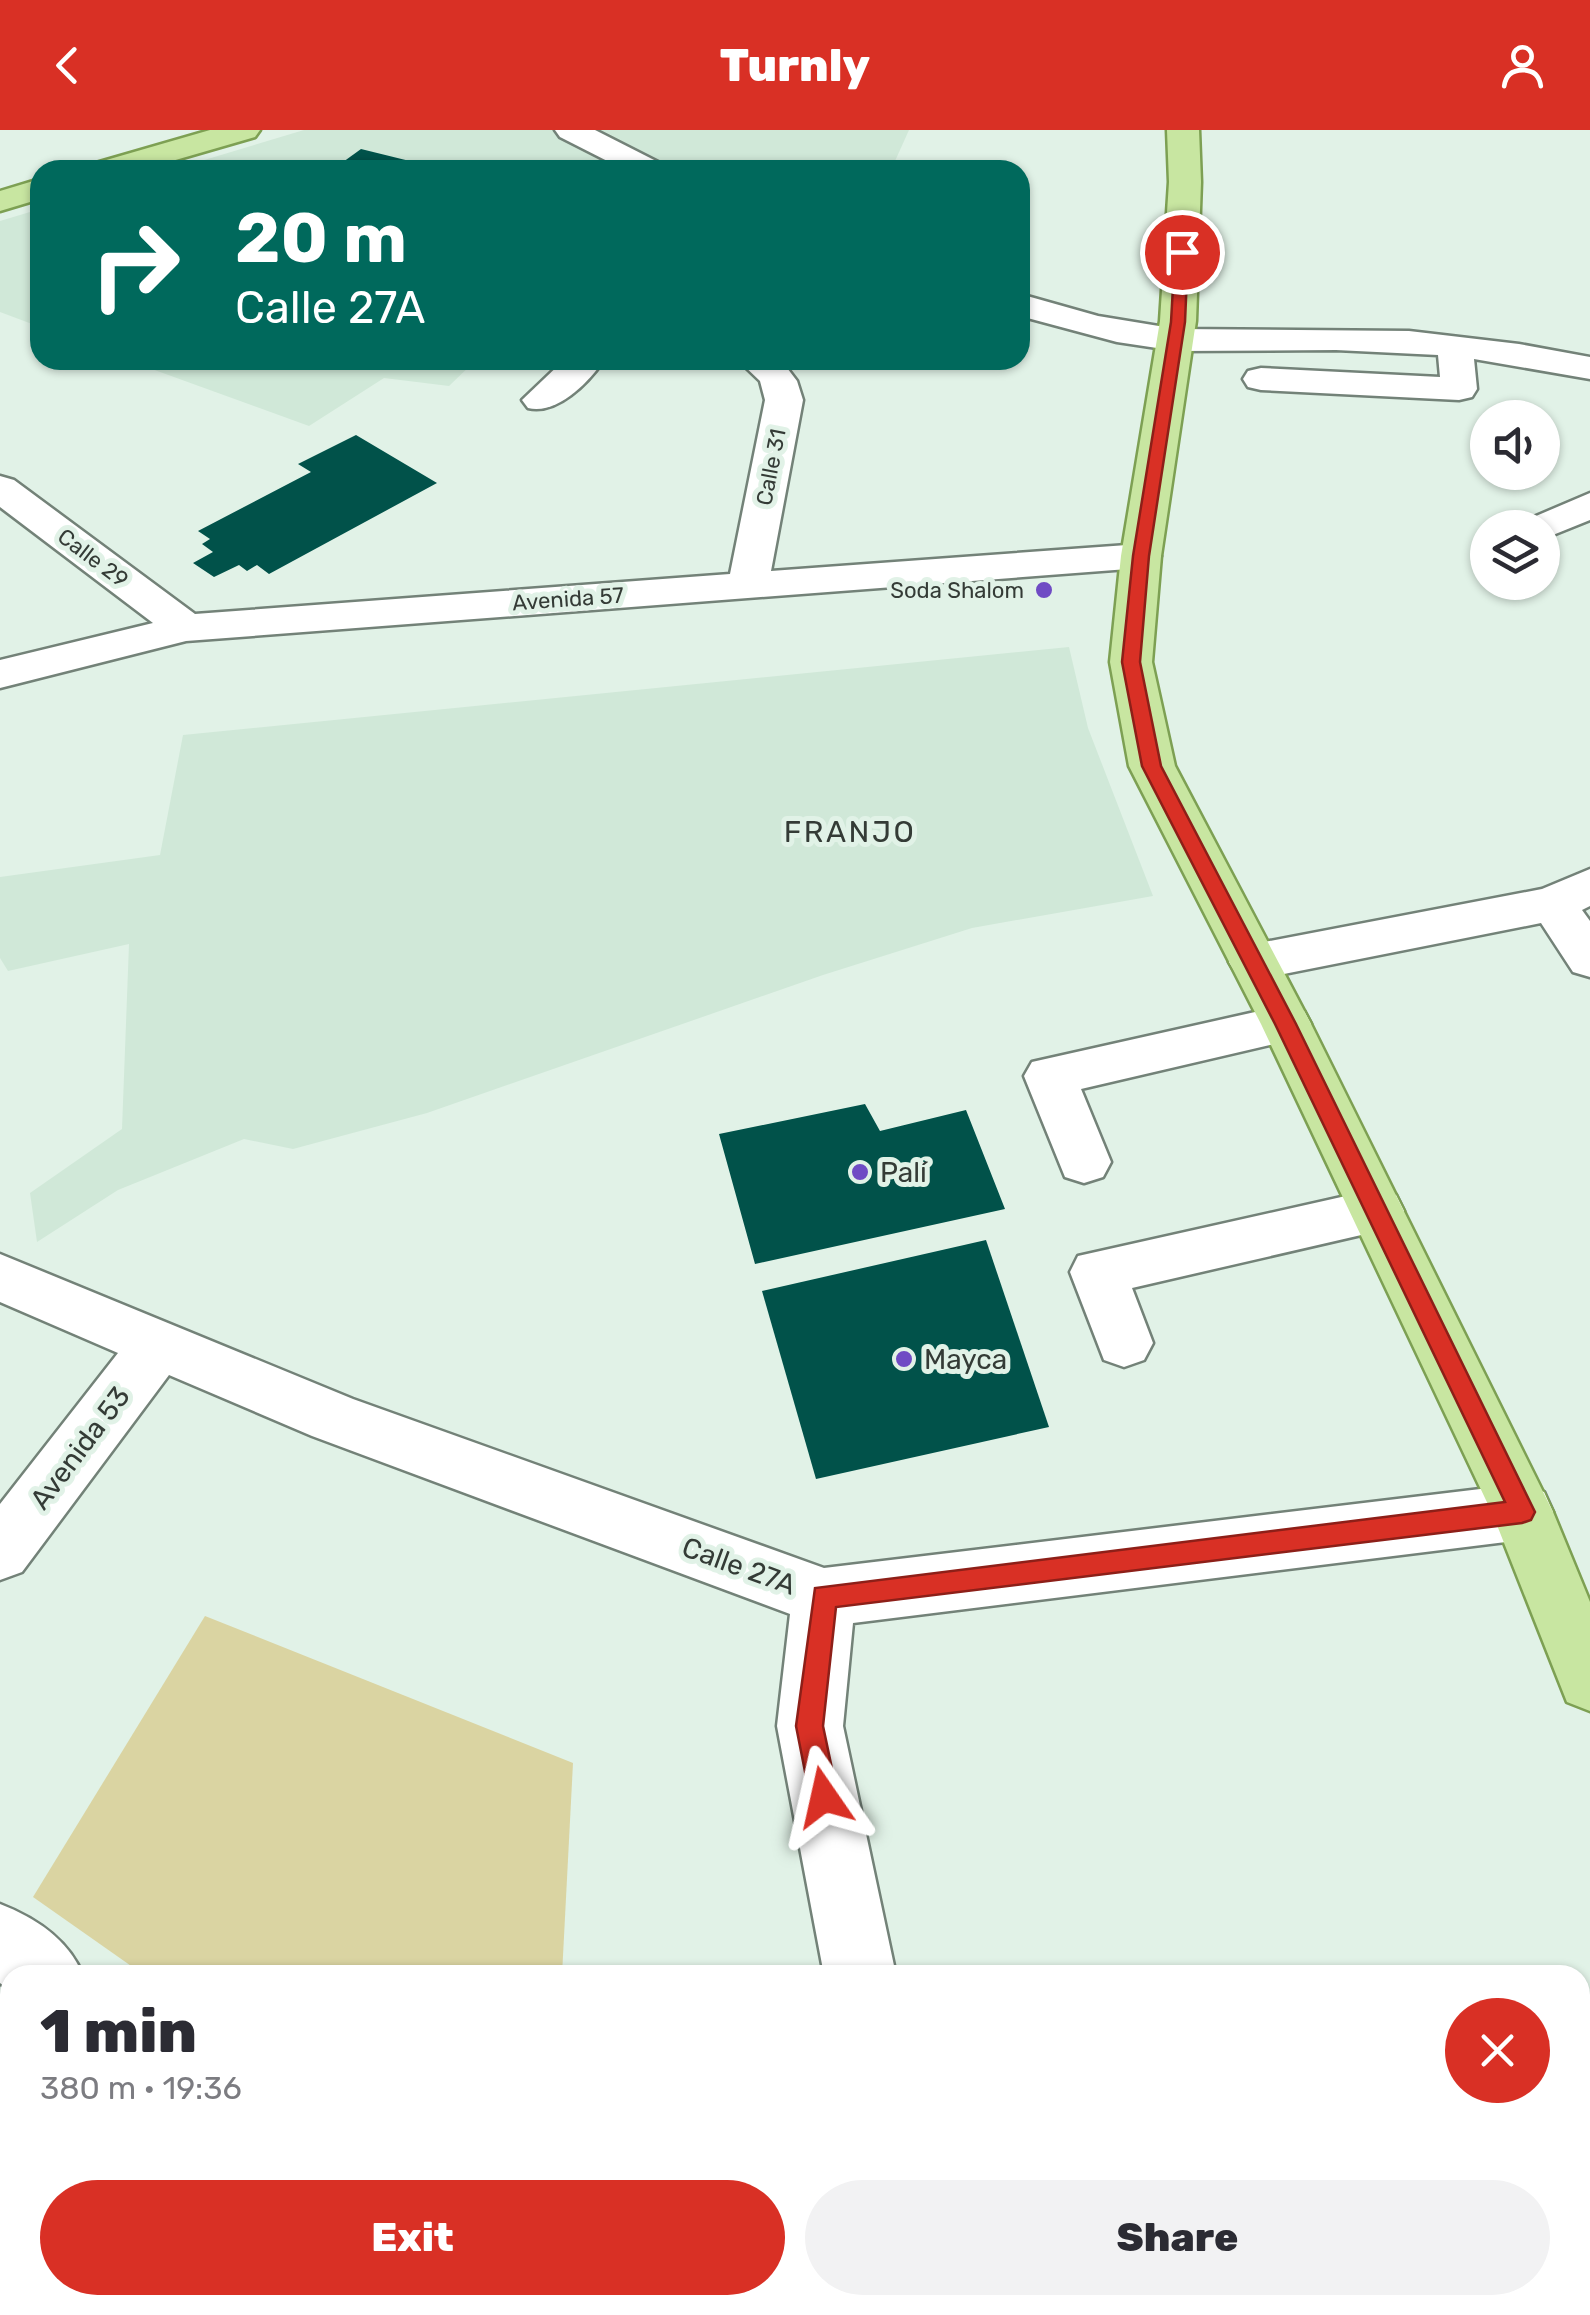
<!DOCTYPE html>
<html lang="en">
<head>
<meta charset="utf-8">
<style>
  :root { --surface:#fff; --page:#f2f2f3; --text:#2b2b33; --muted:#7c7c81; --accent:#d93025 }
  body { margin:0; font-family:Rubik,sans-serif; background:var(--page); color:var(--text); height:100vh; display:flex; flex-direction:column; font-size:38px; white-space:nowrap }
  * { box-sizing:border-box; margin:0 }
  p { font-size:32px; color:var(--muted) }
  .icon { flex:none; width:55px; height:55px; fill:none; stroke:currentColor; stroke-width:2; stroke-linecap:round; stroke-linejoin:round }
  .map { position:relative; flex:1; overflow:hidden }
  .panel { position:absolute; left:0px; top:1835px; width:1590px; height:350px; display:flex; flex-direction:column; background:var(--surface); border-radius:30px 30px 0 0; box-shadow:0 2px 8px #0004 }
  .panel>* { flex:none }
  .banner { position:absolute; left:30px; top:30px; width:1000px; height:210px; border-radius:30px; box-shadow:0 2px 8px #0004; background:#00695c; color:#fff; overflow:hidden }
  .fabs { position:absolute; left:1470px; top:270px; display:grid; gap:20px }
  .fabs a { display:grid; place-items:center; width:90px; height:90px; border-radius:50%; background:var(--surface); box-shadow:0 2px 8px #0004; font-size:50px }
  .pin { position:absolute; display:grid; place-items:center; width:85px; height:85px; color:#fff; margin:-42px; border:5px solid #fff; border-radius:50%; box-shadow:0 2px 10px #0007 }
  .me { position:absolute; width:110px; margin:-55px; rotate:349deg; stroke-linejoin:round; filter:drop-shadow(0 0 8px #0008) }
  .turn { display:flex; align-items:center; gap:35px; height:210px; padding:0 40px; font-size:45px }
  .turn .icon { width:130px; height:130px; stroke-width:2.5 }
  .turn b { display:block; font-size:70px; line-height:85px }
  .round { display:grid; place-items:center; flex:none; width:105px; height:105px; border-radius:52px; background:var(--page) }
  .head { display:flex; align-items:center; justify-content:space-between; height:170px; padding:0 40px }
  h1 { font-size:60px; font-weight:800; line-height:75px }
  .cta { display:flex; gap:20px; margin-top:auto; padding:20px 40px }
  .cta a { flex:1; height:115px; border-radius:60px; background:var(--accent); color:#fff; font-size:40px; font-weight:800; line-height:115px; text-align:center }
  .cta a+a { background:var(--page); color:var(--text) }
  header { display:flex; justify-content:space-between; align-items:center; height:130px; padding:0 40px; background:var(--accent); color:#fff; font-size:45px; font-weight:800 }
  .map>svg:first-child { display:block }
  .built { fill:#d0e8d8 }
  .green { fill:#dad4a2 }
  .building { fill:#01524a }
  .lines { fill:none; stroke-linecap:round; stroke-linejoin:round }
  .minor-casing { stroke:#738278; stroke-width:5 }
  .major-casing { stroke:#7da053; stroke-width:5 }
  .minor { fill:#fff; fill-rule:evenodd }
  .major { fill:#c8e6a1; fill-rule:evenodd }
  .route { fill:#d93025; stroke:#8d1f18; stroke-width:2.5 }
  .poi-dot { fill:#6f4bc4; stroke:#e1f2e7; stroke-width:4 }
  .labels { text-anchor:middle; dominant-baseline:central; stroke-width:10; stroke-linejoin:round; paint-order:stroke }
  .far-street-label { font-size:22px; fill:#343b36; stroke:#e1f2e7 }
  .far-poi-label { font-size:22px; fill:#343b36; stroke:#e1f2e7; text-anchor:end }
  .poi-label { font-size:28px; fill:#343b36; stroke:#e1f2e7; text-anchor:start }
  .street-label { font-size:28px; fill:#343b36; stroke:#e1f2e7 }
  .neighbourhood-label { font-size:30px; letter-spacing:2.5px; fill:#343b36; stroke:#e1f2e7 }
</style>
</head>
<body>
<header><svg class="icon" aria-label="back" viewBox="0 0 24 24"><path d="M15 5l-7 7 7 7"/></svg>Turnly<svg class="icon" aria-label="person" viewBox="0 0 24 24"><circle cx="12" cy="8" r="4"/><path d="M4 21q1-7 8-7t8 7"/></svg></header>
<div class="map">
<svg width="1590" height="2185" viewBox="0 0 1590 2185">
  <rect width="100%" height="100%" fill="#e1f2e7"/>
  <g class="built">
    <path d="M304,0H909L891,40H171Z"/>
    <path d="M40,79V197L0,182V91Z"/>
    <path d="M127,230H476L449,256L384,248L309,296Z"/>
    <path d="M1069,517L1088,598L1153,766L972,798L823,845L427,983L293,1019L244,1009L118,1060L37,1112L30,1063L122,999L129,814L8,841L0,828V747L160,725L183,605Z"/>
  </g>
  <path class="green" d="M205,1486L573,1633L562,1845H144L33,1767Z"/>
  <g class="building">
    <path d="M361,19L442,39L441,40H332Z"/>
    <path d="M356,305L437,353L269,444L257,435L247,441L239,435L214,447L193,433L213,422L202,414L210,409L198,401L311,342L298,334Z"/>
    <path d="M865,974L880,1001L966,980L1005,1079L755,1134L719,1004Z"/>
    <path d="M986,1110L1049,1297L816,1349L762,1161Z"/>
  </g>
  <g class="lines">
    <defs>
      <g id="minor">
        <path d="M555,0H595L660,33L665,40H625L560,7Z"/>
        <path d="M1020,164L1098,186L1177,199L1409,201L1519,214L1590,227V249L1474,229L1477,259L1472,267L1459,270L1261,260L1248,257L1243,249L1248,241L1261,238L1440,247L1438,225L1336,220L1177,221L1117,212L1020,186Z"/>
        <path d="M564,230H604C588,253 557,285 528,278L522,270Z"/>
        <path d="M738,230H781L797,251L803,270L771,441L1141,414L1155,417L1161,426L1155,435L1141,438L186,511L0,558V530L153,493L0,377V346L14,350L195,484L730,444L765,270L760,251Z"/>
        <path d="M1590,363V390L1543,409L1542,398L1523,397L1529,389Z"/>
        <path d="M1590,739V776L1582,780L1590,791V847L1573,842L1541,793L1254,850L1237,845L1229,832L1237,819L1254,814L1542,759Z"/>
        <path d="M1286,875L1304,881L1311,894L1304,907L1081,959L1111,1032L1103,1047L1084,1053L1065,1047L1024,946L1032,932Z"/>
        <path d="M1377,1059L1396,1065L1404,1081L1396,1097L1132,1158L1153,1213L1144,1230L1124,1237L1104,1230L1070,1142L1078,1126Z"/>
        <path d="M0,1124L353,1269L824,1438L1522,1354L1544,1362L1553,1382L1544,1402L1522,1410L853,1493L843,1596L896,1845H824L777,1596L790,1484L312,1306L169,1245L22,1442L0,1450V1374L118,1223L0,1172Z"/>
        <path d="M0,1774C36,1788 68,1809 83,1845H10V1861L0,1853Z"/>
        <path d="M442,2175H529L533,2185H446Z"/>
        <path d="M854,2175H932L931,2185H853Z"/>
      </g>
      <g id="major">
        <path d="M210,0H260L255,7L141,40H91L96,33Z"/>
        <path d="M1167,0H1199L1201,52L1196,191L1161,426L1152,532L1175,636L1311,894L1553,1382L1590,1472V1581L1567,1572L1493,1385L1261,894L1129,636L1110,532L1121,426L1160,191L1169,52Z"/>
        <path d="M40,49V69L0,81V61Z"/>
      </g>
    </defs>
    <use href="#minor" class="minor-casing"/>
    <use href="#major" class="major-casing"/>
    <use href="#minor" class="minor"/>
    <use href="#major" class="major"/>
  </g>
  <path class="route" d="M1182,118L1188,122L1185,192L1149,426L1140,532L1161,636L1296,894L1535,1382L1531,1390L1522,1393L836,1477L823,1596L838,1667L834,1677L824,1681L814,1677L810,1667L796,1596L815,1458L1505,1372L1275,894L1142,636L1122,532L1133,426L1171,192L1175,122Z"/>
  <g class="poi-dot">
    <circle cx="1044" cy="460" r="10"/>
    <circle cx="860" cy="1042" r="10"/>
    <circle cx="904" cy="1229" r="10"/>
  </g>
  <g class="labels">
    <g class="far-street-label">
      <text transform="translate(771 337) rotate(-79)">Calle 31</text>
      <text transform="translate(93 428) rotate(37)">Calle 29</text>
      <text transform="translate(568 469) rotate(-4)">Avenida 57</text>
    </g>
    <g class="far-poi-label">
      <text x="1024" y="460">Soda Shalom</text>
    </g>
    <g class="poi-label">
      <text x="880" y="1042">Palí</text>
      <text x="924" y="1229">Mayca</text>
    </g>
    <g class="street-label">
      <text transform="translate(80 1318) rotate(-53)">Avenida 53</text>
      <text transform="translate(739 1436) rotate(20)">Calle 27A</text>
    </g>
    <g class="neighbourhood-label">
      <text x="850" y="702">FRANJO</text>
    </g>
  </g>
</svg>
<div class="fabs">
<a><svg class="icon" aria-label="sound" viewBox="0 0 24 24"><path d="M4 9h4l5-4v14l-5-4H4zM17 9q2 3 0 6"/></svg></a>
<a><svg class="icon" aria-label="layers" viewBox="0 0 24 24"><path d="M12 4l9 5-9 5-9-5zM3 14l9 5 9-5"/></svg></a>
</div>
<div class="pin" style="left:1182px;top:122px;background:#d93025"><svg class="icon" aria-label="arrive" viewBox="0 0 24 24"><path d="M6 21V4h12l-3 4 3 4H6"/></svg></div>
<svg class="me" style="left:824px;top:1667px" viewBox="-20 -20 40 40"><path d="M0-17L14 15 0 8-14 15z" fill="#d93025" stroke="#fff" stroke-width="4"/></svg>
<div class="banner">
<div class="turn"><svg class="icon" aria-label="right" viewBox="0 0 24 24"><path d="M7 20v-9h11M14 6l5 5-5 5"/></svg><div><b>20 m</b>Calle 27A</div></div>
</div>
<section class="panel">
<div class="head"><div><h1>1 min</h1><p>380 m · 19:36</p></div><a class="round" style="background:#d93025;color:#fff"><svg class="icon" aria-label="close" viewBox="0 0 24 24"><path d="M6 6l12 12M18 6L6 18"/></svg></a></div>
<div class="cta"><a>Exit</a><a>Share</a></div>
</section>
</div>
</body>
</html>
